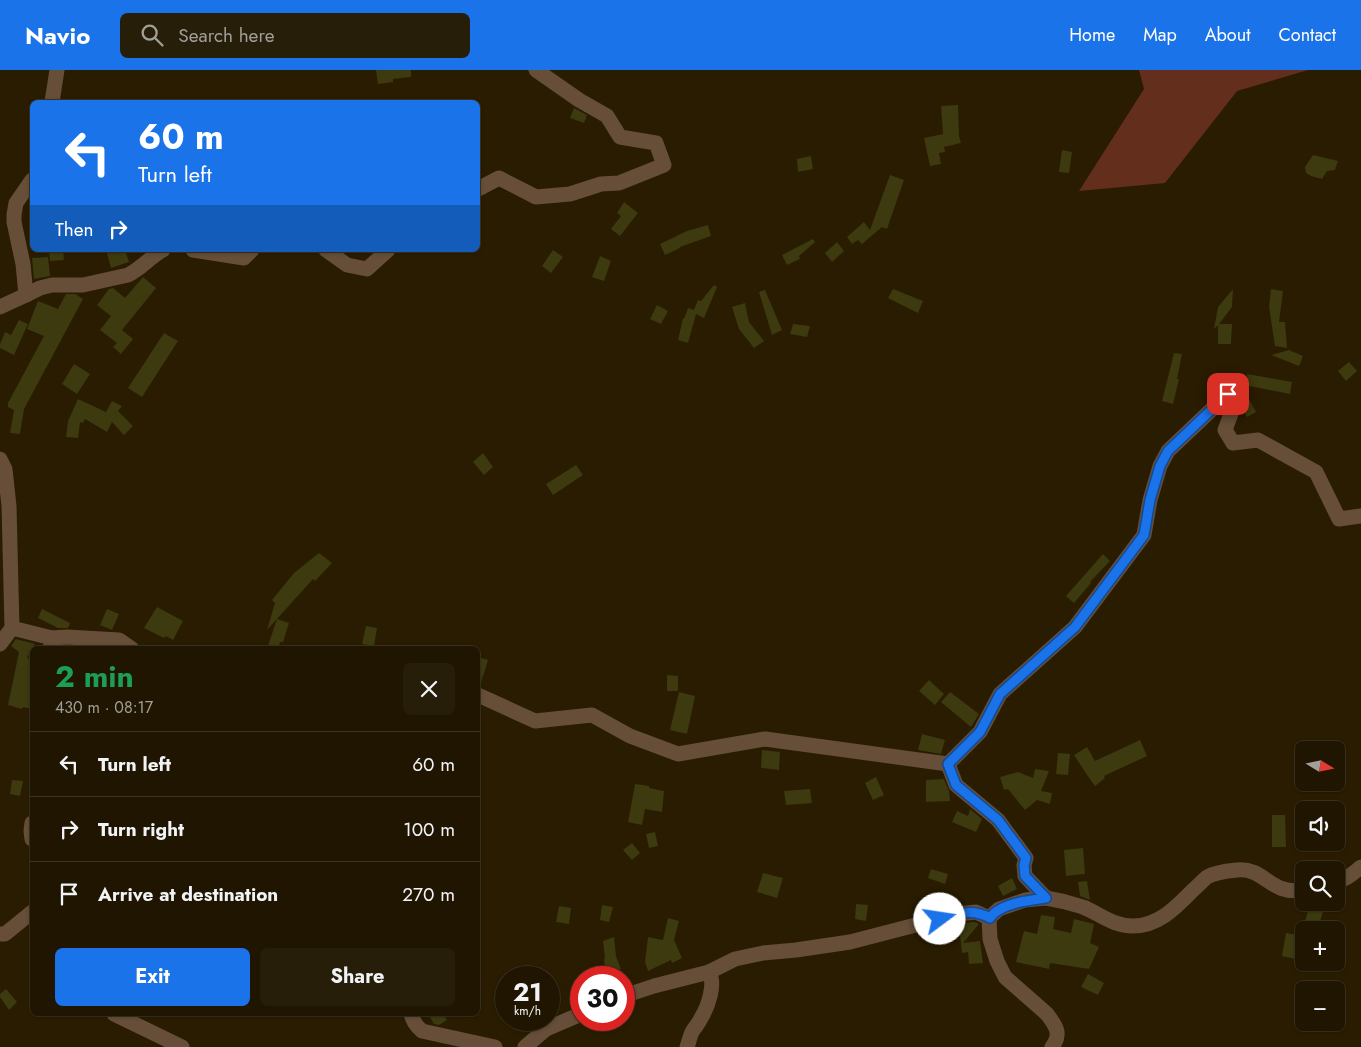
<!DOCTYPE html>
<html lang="en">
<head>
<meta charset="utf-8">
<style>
  :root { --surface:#1f1500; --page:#271e0a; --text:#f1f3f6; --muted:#a19f99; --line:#3c3422; --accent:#1a73e8 }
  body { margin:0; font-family:Jost,sans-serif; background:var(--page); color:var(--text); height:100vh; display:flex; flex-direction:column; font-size:19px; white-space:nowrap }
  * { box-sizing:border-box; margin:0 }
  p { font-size:16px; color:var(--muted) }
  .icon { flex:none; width:28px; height:28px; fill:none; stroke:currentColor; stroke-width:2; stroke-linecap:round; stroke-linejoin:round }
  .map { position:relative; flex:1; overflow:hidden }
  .panel { position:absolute; left:30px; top:576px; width:450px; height:370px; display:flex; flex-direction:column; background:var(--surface); border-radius:8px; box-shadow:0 1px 4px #0004,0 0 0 1px var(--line) }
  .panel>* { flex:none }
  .guide { position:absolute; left:30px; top:30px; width:450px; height:152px; border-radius:8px; box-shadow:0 1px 4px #0004,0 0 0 1px var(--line); background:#1a73e8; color:#fff; overflow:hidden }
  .needle { width:32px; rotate:100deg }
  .tools { position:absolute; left:1295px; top:671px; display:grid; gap:10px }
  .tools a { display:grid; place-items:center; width:50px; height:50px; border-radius:8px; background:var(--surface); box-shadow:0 1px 4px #0004,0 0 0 1px var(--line); font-size:25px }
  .speed { position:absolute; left:495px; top:896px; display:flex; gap:10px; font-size:25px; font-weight:700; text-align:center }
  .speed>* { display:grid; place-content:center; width:65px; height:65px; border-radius:50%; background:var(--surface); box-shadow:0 1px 4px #0004,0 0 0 1px var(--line); line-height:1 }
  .speed small { font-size:12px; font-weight:400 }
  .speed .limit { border:8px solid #d22; background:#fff; color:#111 }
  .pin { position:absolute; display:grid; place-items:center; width:42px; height:42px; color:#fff; margin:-21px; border-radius:10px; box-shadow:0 2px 8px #0006 }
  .me { position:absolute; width:55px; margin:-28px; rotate:76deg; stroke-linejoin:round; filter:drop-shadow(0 0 4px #0008) }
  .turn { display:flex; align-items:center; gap:18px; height:105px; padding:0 25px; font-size:22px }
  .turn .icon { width:65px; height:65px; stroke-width:2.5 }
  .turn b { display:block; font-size:35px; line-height:42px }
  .then { display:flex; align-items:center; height:48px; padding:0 25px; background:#0003; gap:10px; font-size:19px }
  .round { display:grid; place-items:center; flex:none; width:52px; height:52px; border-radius:8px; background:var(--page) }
  .head { display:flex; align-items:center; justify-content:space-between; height:85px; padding:0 25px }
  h1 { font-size:30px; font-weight:700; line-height:38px; color:#1e9e55 }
  .action { display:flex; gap:10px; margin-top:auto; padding:10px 25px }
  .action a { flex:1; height:58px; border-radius:8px; background:var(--accent); color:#fff; font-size:20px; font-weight:700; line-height:58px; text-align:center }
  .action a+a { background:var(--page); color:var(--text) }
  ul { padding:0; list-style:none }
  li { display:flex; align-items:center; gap:15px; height:65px; padding:0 25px; border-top:1px solid var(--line) }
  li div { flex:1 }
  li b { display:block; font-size:19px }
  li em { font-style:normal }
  header { display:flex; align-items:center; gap:30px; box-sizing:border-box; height:70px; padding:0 25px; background:var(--accent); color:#fff }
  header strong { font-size:24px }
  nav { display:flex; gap:28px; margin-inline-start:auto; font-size:18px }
  .search { width:350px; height:45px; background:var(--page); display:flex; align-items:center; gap:12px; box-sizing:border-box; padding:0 18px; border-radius:8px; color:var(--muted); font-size:19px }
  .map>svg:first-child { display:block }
  .green { fill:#632e1b }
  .building { fill:#3c3a0e }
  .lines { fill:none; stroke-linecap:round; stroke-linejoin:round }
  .minor { stroke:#664e38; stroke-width:15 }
  .route-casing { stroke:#114b97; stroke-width:12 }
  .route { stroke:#1a73e8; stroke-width:9 }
</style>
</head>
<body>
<header>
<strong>Navio</strong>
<div class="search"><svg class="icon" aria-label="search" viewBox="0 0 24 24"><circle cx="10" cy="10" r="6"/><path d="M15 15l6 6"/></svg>Search here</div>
<nav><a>Home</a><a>Map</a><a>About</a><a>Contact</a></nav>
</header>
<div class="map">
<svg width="1361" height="977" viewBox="0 0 1361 977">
  <rect width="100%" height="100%" fill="#291c00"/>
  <path class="green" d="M1139,0H1308L1237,21L1165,113L1079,121L1144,19Z"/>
  <g class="building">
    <path d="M376,0H411V7L393,9V12L378,14Z"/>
    <path d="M958,35L959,66L961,73L944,77L945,82L939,83L941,94L930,96L924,68L943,64L941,36Z"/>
    <path d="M574,38L587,45L584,53L570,48Z"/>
    <path d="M1062,80L1072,82L1069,103L1059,102Z"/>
    <path d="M1313,85L1338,91L1335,100L1327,101L1322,109L1311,106L1306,103L1305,97Z"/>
    <path d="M811,86L813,99L798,102L797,89Z"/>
    <path d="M890,105L904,110L887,159L882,157L862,174L858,170L852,174L847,167L864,152L870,160Z"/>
    <path d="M624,132L638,143L620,166L611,159L621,146L617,143Z"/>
    <path d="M708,155L711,166L680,177V178L665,185L660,174L687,161Z"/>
    <path d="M813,169L815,172L799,186L800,189L787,195L782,185Z"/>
    <path d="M837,172L844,181L832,192L825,183Z"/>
    <path d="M49,180H63L64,190L50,191Z"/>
    <path d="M106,180H125L129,192L111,198Z"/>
    <path d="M553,180L563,187L551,203L542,196Z"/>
    <path d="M600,186L611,191L604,211L592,207Z"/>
    <path d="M48,187L50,206L34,209L32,188Z"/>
    <path d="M143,207L156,218L122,260L133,269L121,284L113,277L117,273L100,260L111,246L97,235L109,219L113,218L125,228Z"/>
    <path d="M714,215L717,217L704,248L696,244L688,273L678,270L683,248L684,249L688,238L694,240L698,230L701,231Z"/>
    <path d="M893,219L923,231L918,243L888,228Z"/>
    <path d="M1233,219L1232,237L1219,254H1232L1231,274H1218V255L1214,259L1218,237Z"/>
    <path d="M1271,219L1283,221L1279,252H1285L1287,278L1275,276L1269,237Z"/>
    <path d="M765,220L782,260L772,265L759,222Z"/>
    <path d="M66,224H75L83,229L24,339L20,364L10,363L14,340L8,337V333L44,266L27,259L38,231L58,239Z"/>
    <path d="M745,233L749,252L764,271L754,278L739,259L732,237Z"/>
    <path d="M657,235L668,241L661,254L650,249Z"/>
    <path d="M19,250L28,254L14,285L0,278V274L5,262L11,265Z"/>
    <path d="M793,254L810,256L807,267L790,264Z"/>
    <path d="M164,263L178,271L142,327L128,318Z"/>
    <path d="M1289,280L1303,286L1299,296L1271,285Z"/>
    <path d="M1174,283L1182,284L1177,309H1179L1173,334L1162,331Z"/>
    <path d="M1349,292L1357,301L1346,311L1338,301Z"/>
    <path d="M74,294L90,304L77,324L62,314Z"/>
    <path d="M1247,304L1292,312L1290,324L1249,316Z"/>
    <path d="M1240,312L1256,342L1247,347L1243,340L1244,332L1241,326Z"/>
    <path d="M78,329L106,342L112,331L122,336L118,341L133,356L124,365L112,352L107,362L85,349L83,353L80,352L78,368L66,367L68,351Z"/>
    <path d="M483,383L493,397L484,405L473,392Z"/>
    <path d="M576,395L583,405L553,425L546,414Z"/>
    <path d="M319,483L332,493L315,511L313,509L267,560L275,533L272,530L294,503Z"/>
    <path d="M1103,484L1110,491L1090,512L1091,513L1074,533L1066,526Z"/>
    <path d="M157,537L183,551L173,570L166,566L164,568L144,558Z"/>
    <path d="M42,539L70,553L68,558H58L38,548Z"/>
    <path d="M107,539L119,544L112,560L100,555Z"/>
    <path d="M277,549L289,553L283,572H280L278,579H267Z"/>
    <path d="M366,556L377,558L374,576L362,574Z"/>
    <path d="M16,569L35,574L27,588L32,589V609L30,622L32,623V639L23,637L22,639L8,635L19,582L11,576Z"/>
    <path d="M478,587L488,590L480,616H478Z"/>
    <path d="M667,605L678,606V621H667Z"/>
    <path d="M929,610L944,624L935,635L919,621Z"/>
    <path d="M679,622L695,626L687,664L670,660Z"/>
    <path d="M950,622L979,644L971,657L941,632Z"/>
    <path d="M922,664L945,670L941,684L918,680Z"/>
    <path d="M1140,670L1147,686L1104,706L1105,708L1095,716L1085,702L1074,685L1087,677L1095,691Z"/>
    <path d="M762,680L780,682L779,700L761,698Z"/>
    <path d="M1058,683L1070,684L1068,705L1056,704Z"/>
    <path d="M1035,699L1049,701L1041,721L1052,723L1050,734L1037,730L1025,740L1008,719L1004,720L1000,707L1018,702L1033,708Z"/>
    <path d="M876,707L884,725L873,730L865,713Z"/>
    <path d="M944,709L949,721L950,731L926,732V710Z"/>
    <path d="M12,710L23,711L20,726L10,724Z"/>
    <path d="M635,714L649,716V718L664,721L662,742L645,739L642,755L628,752Z"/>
    <path d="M810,719L812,733L786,735L784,721Z"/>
    <path d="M970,739L982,749L976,762L952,752L957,741L968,746Z"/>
    <path d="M1272,745H1285L1286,777H1272Z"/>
    <path d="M655,762L658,776L649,778L646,764Z"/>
    <path d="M632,773L640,783L632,790L623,780Z"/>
    <path d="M1083,778L1085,804L1066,806L1064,780Z"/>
    <path d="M931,799L948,804L945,814L928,808Z"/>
    <path d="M763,803L783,808L777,828L757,822Z"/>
    <path d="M1012,808L1017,819L1003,826L998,816Z"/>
    <path d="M1087,811L1090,830L1080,826L1078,812Z"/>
    <path d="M856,834L868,835L866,851L855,849Z"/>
    <path d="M1310,834L1324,838L1318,859L1304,855Z"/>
    <path d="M602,835L613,837L609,852L600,850Z"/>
    <path d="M559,836L571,838L569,854L556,852Z"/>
    <path d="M1041,845L1055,847L1053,859L1071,863L1074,849L1094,854L1090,873L1099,877L1089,899L1050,893L1049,899L1016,892L1024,861L1037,864Z"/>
    <path d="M668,848L679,851L674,870L682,888L672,893L671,890L648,901L645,892L648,867L663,870Z"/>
    <path d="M974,852L979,854L963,873L980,871L983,893L969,894L968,882L962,883L960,865L956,862L963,853Z"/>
    <path d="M1286,863L1299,865L1295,889L1282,886Z"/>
    <path d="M614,867L616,886L621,899L605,902L604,888H605L603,871Z"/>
    <path d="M1088,904L1104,913L1098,925L1081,917Z"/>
    <path d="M6,919L17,932L9,940L0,927V924Z"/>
    <path d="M428,944H443L447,950L439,955L434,954Z"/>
  </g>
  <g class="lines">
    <g class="minor">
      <path d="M52,32L57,0"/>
      <path d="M478,119L499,108L536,127L570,124L601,114L619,113L664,95L656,73L620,67L607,46L579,30L536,0"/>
      <path d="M193,180L244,188L252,180"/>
      <path d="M326,180L347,195L367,199L388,180"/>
      <path d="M26,225L40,218L52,215H83L128,205C141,199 150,187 163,180"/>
      <path d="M0,237L26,225L23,194L14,152V145L16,133L32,110"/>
      <path d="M0,389L5,399L9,436L12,558L0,574"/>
      <path d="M12,558L52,568L50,579"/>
      <path d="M52,568L67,567L119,570L132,579"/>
      <path d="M478,625L535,651L592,645L630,666L678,684L765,669L948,694L980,662L1000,624L1075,557L1144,465L1150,430L1160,396L1168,381L1227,325L1235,333L1225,360L1233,373L1258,370L1316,402L1339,449L1361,446"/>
      <path d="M948,694L956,715L998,750L1026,788L1024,795L1025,806L1046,828L1025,830L999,839L989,848"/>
      <path d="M32,753L31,761L32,769"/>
      <path d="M1336,812C1347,809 1352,804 1361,797"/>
      <path d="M1046,828C1059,830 1071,833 1083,837C1100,844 1113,856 1133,856C1159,856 1176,837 1193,820C1198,816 1202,811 1207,807C1215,802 1228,801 1237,800C1265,797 1270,826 1304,820"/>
      <path d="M0,864H5L32,842"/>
      <path d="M624,926L654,916L709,902L735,889L763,883L796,880L850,872L958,844L976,842L989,848L990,869L997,891L1005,907L1047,944C1056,956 1062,964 1052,977"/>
      <path d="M114,944L182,977"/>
      <path d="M411,944C413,952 416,956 422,961L495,977"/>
      <path d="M525,977L546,959L581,944"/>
      <path d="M687,977C689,972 690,966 692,962C695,957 699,953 701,948C708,937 716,914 709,902"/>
    </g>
  </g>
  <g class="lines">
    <defs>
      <path id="route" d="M940,849C959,844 971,838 990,848C992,845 995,842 999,840C1011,832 1032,830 1046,828L1025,806L1024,795L1026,788L998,750L956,715L948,694L980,662L1000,624L1075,557L1144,465L1150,430L1160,396L1168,381L1228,324"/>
    </defs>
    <use href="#route" class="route-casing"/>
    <use href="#route" class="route"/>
  </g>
</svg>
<div class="tools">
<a><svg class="needle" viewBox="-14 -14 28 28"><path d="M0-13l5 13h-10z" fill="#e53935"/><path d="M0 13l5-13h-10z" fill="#a19f99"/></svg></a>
<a><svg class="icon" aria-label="sound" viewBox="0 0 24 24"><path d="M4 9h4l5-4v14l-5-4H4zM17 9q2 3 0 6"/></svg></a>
<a><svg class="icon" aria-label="search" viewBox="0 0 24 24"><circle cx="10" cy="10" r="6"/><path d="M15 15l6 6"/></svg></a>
<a>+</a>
<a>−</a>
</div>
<div class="speed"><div>21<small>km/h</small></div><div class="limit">30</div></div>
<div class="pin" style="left:1228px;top:324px;background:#d93025"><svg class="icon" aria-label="arrive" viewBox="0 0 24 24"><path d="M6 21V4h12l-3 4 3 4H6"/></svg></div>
<svg class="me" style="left:940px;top:849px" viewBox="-20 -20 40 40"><circle r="19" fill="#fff"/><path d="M0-13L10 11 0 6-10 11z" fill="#1a73e8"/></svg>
<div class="guide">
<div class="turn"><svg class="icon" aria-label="left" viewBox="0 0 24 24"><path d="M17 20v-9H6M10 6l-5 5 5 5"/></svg><div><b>60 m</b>Turn left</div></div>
<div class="then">Then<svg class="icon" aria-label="right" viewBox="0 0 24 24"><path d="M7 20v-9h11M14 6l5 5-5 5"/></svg></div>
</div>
<section class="panel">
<div class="head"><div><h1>2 min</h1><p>430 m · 08:17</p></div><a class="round"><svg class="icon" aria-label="close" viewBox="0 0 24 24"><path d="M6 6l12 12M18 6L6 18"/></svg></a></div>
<ul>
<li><svg class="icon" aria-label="left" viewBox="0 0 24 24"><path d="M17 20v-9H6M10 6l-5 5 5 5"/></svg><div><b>Turn left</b></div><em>60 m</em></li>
<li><svg class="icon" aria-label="right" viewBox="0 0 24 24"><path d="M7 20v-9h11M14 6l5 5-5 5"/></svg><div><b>Turn right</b></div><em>100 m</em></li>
<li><svg class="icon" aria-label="arrive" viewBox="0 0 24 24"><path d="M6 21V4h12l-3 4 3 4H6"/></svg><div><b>Arrive at destination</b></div><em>270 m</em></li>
</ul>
<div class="action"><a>Exit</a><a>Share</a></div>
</section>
</div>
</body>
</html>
